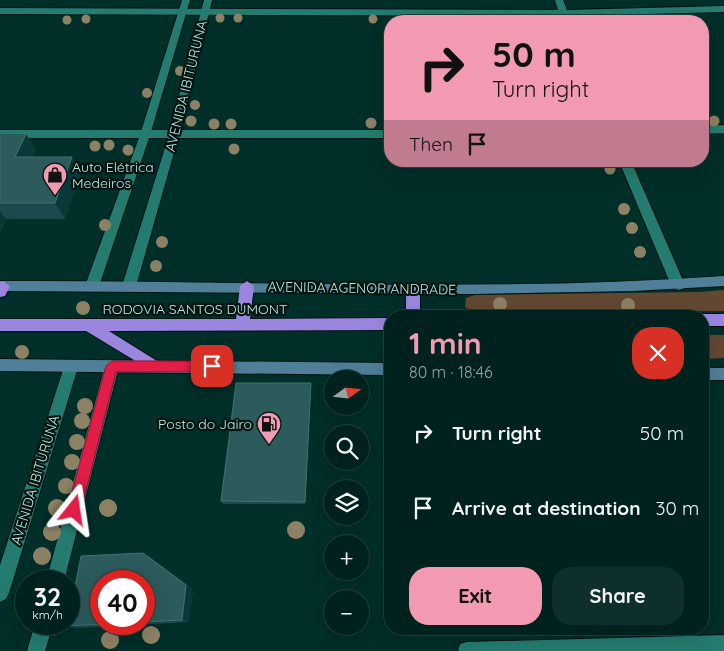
<!DOCTYPE html>
<html lang="en">
<head>
<meta charset="utf-8">
<style>
  :root { --surface:#00221e; --page:#0e2f2b; --text:#f1f3f6; --muted:#95a4a4; --line:#223f3c; --accent:#f19ab2 }
  body { margin:0; font-family:Quicksand,sans-serif; background:var(--page); color:var(--text); height:100vh; display:flex; flex-direction:column; font-size:19px; white-space:nowrap }
  * { box-sizing:border-box; margin:0 }
  p { font-size:16px; color:var(--muted) }
  .icon { flex:none; width:28px; height:28px; fill:none; stroke:currentColor; stroke-width:2; stroke-linecap:round; stroke-linejoin:round }
  .map { position:relative; flex:1; overflow:hidden }
  .panel { position:absolute; left:384px; top:310px; width:325px; height:325px; display:flex; flex-direction:column; background:var(--surface); border-radius:20px; box-shadow:0 5px 20px #0002,0 0 0 1px var(--line) }
  .panel>* { flex:none }
  .hud { position:absolute; left:384px; top:15px; width:325px; height:152px; border-radius:20px; box-shadow:0 5px 20px #0002,0 0 0 1px var(--line); background:#f19ab2; color:#111; overflow:hidden }
  .needle { width:32px; rotate:75deg }
  .controls { position:absolute; left:324px; top:370px; display:grid; gap:10px }
  .controls a { display:grid; place-items:center; width:45px; height:45px; border-radius:50%; background:var(--surface); box-shadow:0 5px 20px #0002,0 0 0 1px var(--line); font-size:25px }
  .speed { position:absolute; left:15px; top:570px; display:flex; gap:10px; font-size:25px; font-weight:700; text-align:center }
  .speed>* { display:grid; place-content:center; width:65px; height:65px; border-radius:50%; background:var(--surface); box-shadow:0 5px 20px #0002,0 0 0 1px var(--line); line-height:1 }
  .speed small { font-size:12px; font-weight:400 }
  .speed .limit { border:8px solid #d22; background:#fff; color:#111 }
  .pin { position:absolute; display:grid; place-items:center; width:42px; height:42px; color:#fff; margin:-21px; border-radius:10px; box-shadow:0 2px 8px #0006 }
  .me { position:absolute; width:55px; margin:-28px; rotate:15deg; stroke-linejoin:round; filter:drop-shadow(0 0 4px #0008) }
  .turn { display:flex; align-items:center; gap:18px; height:105px; padding:0 25px; font-size:22px }
  .turn .icon { width:65px; height:65px; stroke-width:2.5 }
  .turn b { display:block; font-size:35px; line-height:42px }
  .then { display:flex; align-items:center; height:48px; padding:0 25px; background:#0003; gap:10px; font-size:19px }
  .round { display:grid; place-items:center; flex:none; width:52px; height:52px; border-radius:20px; background:var(--page) }
  .summary { display:flex; align-items:center; justify-content:space-between; height:85px; padding:0 25px }
  h1 { font-size:30px; font-weight:700; line-height:38px; color:var(--accent) }
  .cta { display:flex; gap:10px; margin-top:auto; padding:10px 25px }
  .cta a { flex:1; height:58px; border-radius:20px; background:var(--accent); color:#111; font-size:20px; font-weight:700; line-height:58px; text-align:center }
  .cta a+a { background:var(--page); color:var(--text) }
  ul { padding:0; list-style:none }
  li { display:flex; align-items:center; gap:15px; height:75px; padding:0 25px }
  li div { flex:1 }
  li b { display:block; font-size:19px }
  li em { font-style:normal }
  .map>svg:first-child { display:block }
  .green { fill:#624831 }
  .lines { fill:none; stroke-linecap:round; stroke-linejoin:round }
  .minor-casing { stroke:#001411; stroke-width:2 }
  .tertiary-casing { stroke:#001411; stroke-width:2 }
  .secondary-casing { stroke:#001411; stroke-width:2 }
  .trunk-casing { stroke:#001411; stroke-width:2 }
  .minor { fill:#247b6f; fill-rule:evenodd }
  .tertiary { fill:#247b6f; fill-rule:evenodd }
  .secondary { fill:#507f99; fill-rule:evenodd }
  .trunk { fill:#9a86df; fill-rule:evenodd }
  .tree { fill:#8c8164 }
  .wall { fill:#1a4a4c; fill-rule:evenodd }
  .shaded-wall { fill:#083837 }
  .building { fill:#2c5b5c; stroke:#437170 }
  .route { fill:#e11d48; stroke:#92132f }
  .labels { text-anchor:middle; dominant-baseline:central; stroke-width:4.5; stroke-linejoin:round; paint-order:stroke }
  .street-label { font-size:14px; fill:#c0e7df; stroke:#001411 }
  .poi-label { font-size:14px; fill:#c0e7df; stroke:#001411; text-anchor:start }
</style>
</head>
<body>
<div class="map">
<svg width="724" height="651" viewBox="0 0 724 651">
  <rect width="100%" height="100%" fill="#002e28"/>
  <g class="green">
    <path d="M724,290V311L475,313L465,307L466,298L475,295L699,292Z"/>
    <path d="M703,335H724V358L703,359Z"/>
  </g>
  <g class="lines">
    <defs>
      <g id="minor">
        <path d="M555,0H563L567,10L724,6V12L570,16L571,21H563L560,16L0,14V8L558,10Z"/>
        <path d="M724,125V133L702,134V126Z"/>
        <rect x="0" y="130" width="390" height="8"/>
        <path d="M619,161H631L685,285L683,289L678,290L671,285Z"/>
        <path d="M724,635V651H458L460,644L467,642Z"/>
      </g>
      <g id="tertiary">
        <path d="M182,0H190L150,135L99,286L92,291L85,286L140,135Z"/>
        <path d="M204,0H212L179,135L136,286L129,291L122,286L169,135Z"/>
        <path d="M112,360L117,362L119,366L64,581H46L105,366L107,362Z"/>
        <path d="M71,361L76,362L78,367L9,593L6,599L0,602V565L64,367L66,362Z"/>
        <path d="M35,624H53L45,651H27Z"/>
      </g>
      <g id="secondary">
        <path d="M724,276V286L632,291L472,294L0,291V281C241,280 483,293 724,276Z"/>
        <path d="M0,359L390,363V375L0,371Z"/>
        <rect x="702" y="368" width="22" height="12"/>
      </g>
      <g id="trunk">
        <path d="M3,281L10,286L5,296L0,297V282Z"/>
        <path d="M247,281L254,286L250,319L390,318V330L109,331L157,361L159,365L157,369L152,371L86,331H0V319H236L240,286Z"/>
        <path d="M413,285L418,286L420,290V316H406V290L408,286Z"/>
        <path d="M702,314H724V326H702V316H697Z"/>
      </g>
    </defs>
    <use href="#minor" class="minor-casing"/>
    <use href="#tertiary" class="tertiary-casing"/>
    <use href="#secondary" class="secondary-casing"/>
    <use href="#trunk" class="trunk-casing"/>
    <use href="#minor" class="minor"/>
    <use href="#tertiary" class="tertiary"/>
    <use href="#secondary" class="secondary"/>
    <use href="#trunk" class="trunk"/>
  </g>
  <g class="tree">
    <circle cx="220" cy="18" r="4.5"/>
    <circle cx="238" cy="18" r="4.5"/>
    <circle cx="86" cy="19" r="4.5"/>
    <circle cx="373" cy="19" r="4.5"/>
    <circle cx="67" cy="20" r="4.5"/>
    <circle cx="180" cy="71" r="5"/>
    <circle cx="147" cy="93" r="5"/>
    <circle cx="195" cy="105" r="5"/>
    <circle cx="191" cy="121" r="5.5"/>
    <circle cx="714" cy="121" r="5.5"/>
    <circle cx="371" cy="123" r="5.5"/>
    <circle cx="214" cy="124" r="5.5"/>
    <circle cx="231" cy="124" r="5.5"/>
    <circle cx="109" cy="145" r="5.5"/>
    <circle cx="95" cy="146" r="5.5"/>
    <circle cx="234" cy="149" r="5.5"/>
    <circle cx="128" cy="150" r="5.5"/>
    <circle cx="610" cy="169" r="5.5"/>
    <circle cx="624" cy="209" r="6"/>
    <circle cx="105" cy="225" r="6"/>
    <circle cx="632" cy="228" r="6"/>
    <circle cx="162" cy="242" r="6"/>
    <circle cx="640" cy="252" r="6"/>
    <circle cx="156" cy="266" r="6"/>
    <circle cx="500" cy="304" r="7"/>
    <circle cx="628" cy="305" r="7"/>
    <circle cx="83" cy="308" r="7"/>
    <circle cx="22" cy="352" r="7"/>
    <circle cx="85" cy="406" r="8"/>
    <circle cx="82" cy="421" r="8"/>
    <circle cx="77" cy="442" r="8"/>
    <circle cx="72" cy="462" r="8"/>
    <circle cx="66" cy="486" r="8"/>
    <circle cx="57" cy="508" r="9"/>
    <circle cx="108" cy="508" r="9"/>
    <circle cx="296" cy="530" r="9"/>
    <circle cx="52" cy="532" r="9"/>
    <circle cx="42" cy="556" r="9"/>
    <circle cx="151" cy="635" r="9"/>
    <circle cx="110" cy="640" r="9"/>
  </g>
  <g class="wall">
    <path d="M0,133L26,134L36,150L33,157H72L81,173L65,219H6L0,233Z"/>
    <path d="M311,383V386L305,504H223L221,501Z"/>
    <path d="M143,553L151,558L193,589L189,622L78,628L67,626ZM144,581V624H101Z"/>
  </g>
  <g class="shaded-wall">
    <path d="M26,134L36,150L26,173L15,157Z"/>
    <path d="M72,157L81,173L65,219L55,203Z"/>
    <path d="M0,211L6,219L0,233Z"/>
    <path d="M143,553L151,558L193,589L189,622L182,620Z"/>
  </g>
  <g class="building">
    <path d="M0,133L26,134L15,157H72L55,203H0Z"/>
    <path d="M236,383H311L305,502L221,501Z"/>
    <path d="M143,553L186,585L182,620L144,622V581H101V624H103L67,626V624H69V617L81,556Z"/>
  </g>
  <path class="route" d="M112,361H212L218,366L212,372H116L81,510L79,514L74,516L69,514L67,510L106,366Z"/>
  <defs>
    <symbol id="shop-pin" viewBox="-11 -11 22 30"><path d="M0 17L-7.5 6A9.5 9.5 0 1 1 7.5 6Z" fill="#f19ab2" stroke="#001411"/><path d="M-5-2.5h2.3a2.7 3.5 0 0 1 5.4 0H5L5.5 6h-11ZM-1.5-2.5h3a1.5 2.3 0 0 0-3 0Z" fill="#111"/></symbol>
    <symbol id="fuel-pin" viewBox="-11 -11 22 30"><path d="M0 17L-7.5 6A9.5 9.5 0 1 1 7.5 6Z" fill="#f19ab2" stroke="#001411"/><path d="M-5.5-6h7V0h2V4h1.3V-2.5L3-4.5l.8-.8L6-3V5H2.5V1h-1V6h-7ZM-4.2-4.7v3.2H.2V-4.7Z" fill="#111"/></symbol>
  </defs>
  <g fill-rule="evenodd">
    <use href="#shop-pin" x="41" y="161" width="28" height="38"/>
    <use href="#fuel-pin" x="255" y="410" width="28" height="38"/>
  </g>
  <g class="labels">
    <g class="street-label">
      <text transform="translate(186 86) rotate(-76)">AVENIDA IBITURUNA</text>
      <text transform="translate(362 288) rotate(1)">AVENIDA AGENOR ANDRADE</text>
      <text x="195" y="309">RODOVIA SANTOS DUMONT</text>
      <text transform="translate(35 480) rotate(-73)">AVENIDA IBITURUNA</text>
    </g>
    <g class="poi-label">
      <text x="72" y="167">Auto Elétrica<tspan x="72" dy="16">Medeiros</tspan></text>
      <text x="252" y="424" text-anchor="end">Posto do Jairo</text>
    </g>
  </g>
</svg>
<div class="controls">
<a><svg class="needle" viewBox="-14 -14 28 28"><path d="M0-13l5 13h-10z" fill="#e53935"/><path d="M0 13l5-13h-10z" fill="#95a4a4"/></svg></a>
<a><svg class="icon" aria-label="search" viewBox="0 0 24 24"><circle cx="10" cy="10" r="6"/><path d="M15 15l6 6"/></svg></a>
<a><svg class="icon" aria-label="layers" viewBox="0 0 24 24"><path d="M12 4l9 5-9 5-9-5zM3 14l9 5 9-5"/></svg></a>
<a>+</a>
<a>−</a>
</div>
<div class="speed"><div>32<small>km/h</small></div><div class="limit">40</div></div>
<div class="pin" style="left:212px;top:366px;background:#d93025"><svg class="icon" aria-label="arrive" viewBox="0 0 24 24"><path d="M6 21V4h12l-3 4 3 4H6"/></svg></div>
<svg class="me" style="left:74px;top:510px" viewBox="-20 -20 40 40"><path d="M0-17L14 15 0 8-14 15z" fill="#e11d48" stroke="#fff" stroke-width="4"/></svg>
<div class="hud">
<div class="turn"><svg class="icon" aria-label="right" viewBox="0 0 24 24"><path d="M7 20v-9h11M14 6l5 5-5 5"/></svg><div><b>50 m</b>Turn right</div></div>
<div class="then">Then<svg class="icon" aria-label="arrive" viewBox="0 0 24 24"><path d="M6 21V4h12l-3 4 3 4H6"/></svg></div>
</div>
<section class="panel">
<div class="summary"><div><h1>1 min</h1><p>80 m · 18:46</p></div><a class="round" style="background:#d93025;color:#fff"><svg class="icon" aria-label="close" viewBox="0 0 24 24"><path d="M6 6l12 12M18 6L6 18"/></svg></a></div>
<ul>
<li><svg class="icon" aria-label="right" viewBox="0 0 24 24"><path d="M7 20v-9h11M14 6l5 5-5 5"/></svg><div><b>Turn right</b></div><em>50 m</em></li>
<li><svg class="icon" aria-label="arrive" viewBox="0 0 24 24"><path d="M6 21V4h12l-3 4 3 4H6"/></svg><div><b>Arrive at destination</b></div><em>30 m</em></li>
</ul>
<div class="cta"><a>Exit</a><a>Share</a></div>
</section>
</div>
</body>
</html>
